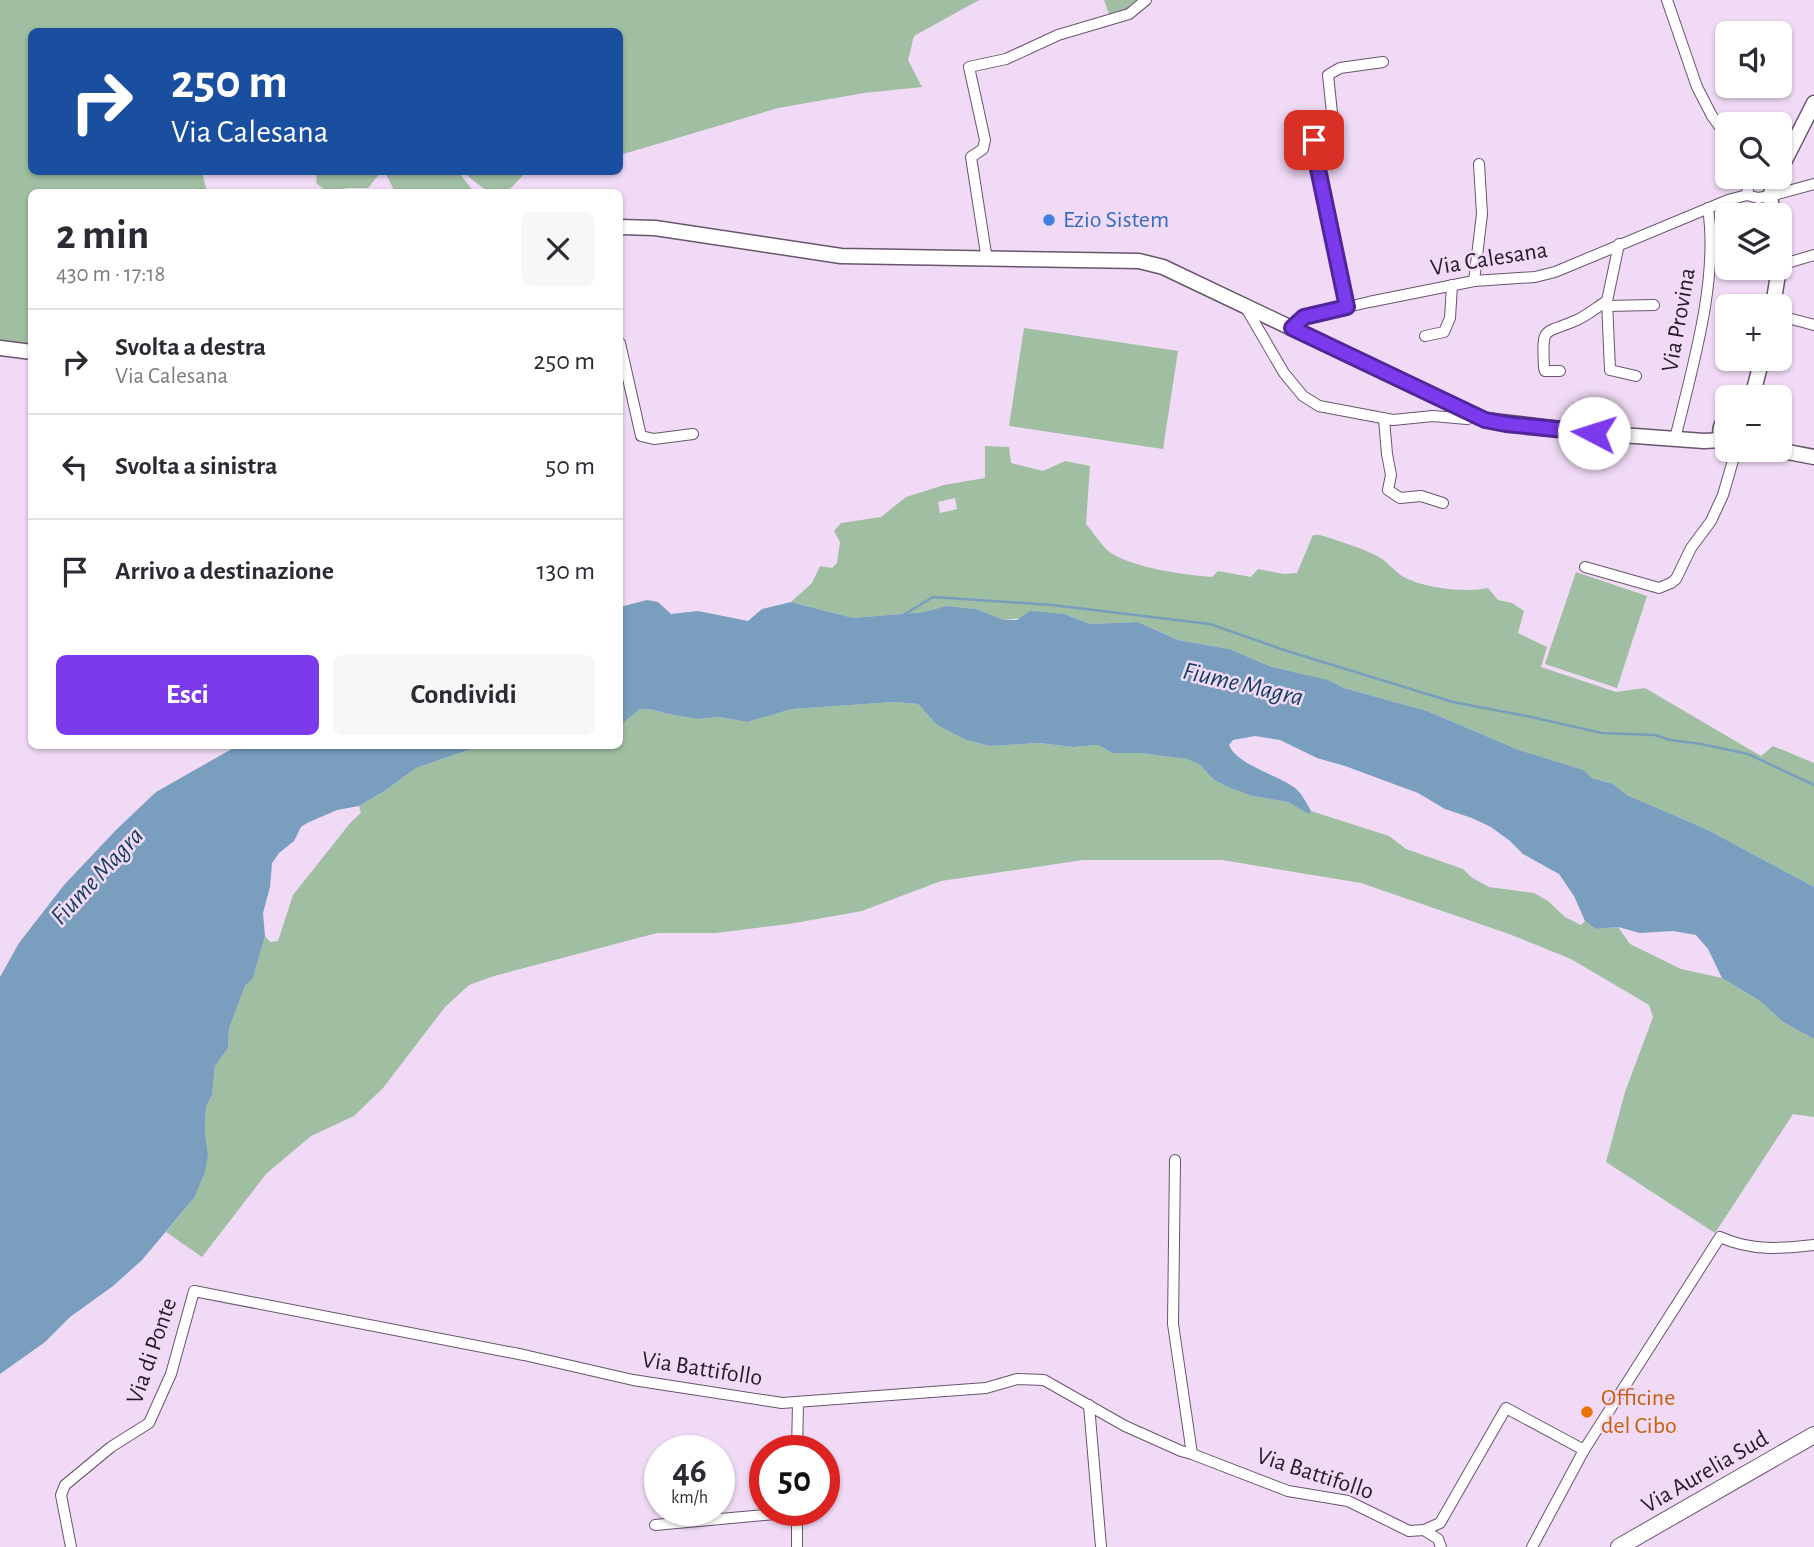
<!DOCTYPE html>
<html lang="it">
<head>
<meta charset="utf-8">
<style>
  :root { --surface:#fff; --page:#f7f7f7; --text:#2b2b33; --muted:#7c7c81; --line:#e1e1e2; --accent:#7c3aed }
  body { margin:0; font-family:"Alegreya Sans",sans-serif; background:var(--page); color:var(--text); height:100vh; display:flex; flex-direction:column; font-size:26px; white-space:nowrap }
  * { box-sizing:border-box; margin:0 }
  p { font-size:23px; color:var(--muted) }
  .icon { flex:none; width:38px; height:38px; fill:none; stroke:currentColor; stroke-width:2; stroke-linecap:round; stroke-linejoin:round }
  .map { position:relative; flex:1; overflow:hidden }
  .sheet { position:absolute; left:28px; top:189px; width:595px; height:560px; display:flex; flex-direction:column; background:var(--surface); border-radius:10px; box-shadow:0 2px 5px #0004 }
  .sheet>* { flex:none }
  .banner { position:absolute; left:28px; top:28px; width:595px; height:147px; border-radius:10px; box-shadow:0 2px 5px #0004; background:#1a4fa0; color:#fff; overflow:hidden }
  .controls { position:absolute; left:1715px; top:21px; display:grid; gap:14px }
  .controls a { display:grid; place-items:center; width:77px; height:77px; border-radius:10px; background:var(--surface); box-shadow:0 2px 5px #0004; font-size:35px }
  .speed { position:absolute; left:644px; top:1435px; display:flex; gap:14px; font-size:35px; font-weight:700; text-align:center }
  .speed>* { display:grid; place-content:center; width:91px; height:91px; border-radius:50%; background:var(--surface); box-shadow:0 2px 5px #0004; line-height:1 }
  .speed small { font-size:18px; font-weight:400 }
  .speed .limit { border:10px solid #d22; background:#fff; color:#111 }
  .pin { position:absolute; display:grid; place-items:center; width:60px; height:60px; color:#fff; margin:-30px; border-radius:14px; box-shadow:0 4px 10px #0006 }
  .me { position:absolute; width:77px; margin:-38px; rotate:275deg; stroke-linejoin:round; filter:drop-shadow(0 0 5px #0008) }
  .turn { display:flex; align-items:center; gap:24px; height:147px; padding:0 28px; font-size:32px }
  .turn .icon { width:91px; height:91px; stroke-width:2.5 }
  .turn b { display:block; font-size:49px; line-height:60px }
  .round { display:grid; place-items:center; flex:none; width:74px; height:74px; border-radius:10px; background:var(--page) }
  .headline { display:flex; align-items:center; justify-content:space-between; height:119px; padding:0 28px }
  h1 { font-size:42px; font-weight:700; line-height:52px }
  .cta { display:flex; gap:14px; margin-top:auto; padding:14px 28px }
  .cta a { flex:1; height:80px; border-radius:10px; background:var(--accent); color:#fff; font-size:28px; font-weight:700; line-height:80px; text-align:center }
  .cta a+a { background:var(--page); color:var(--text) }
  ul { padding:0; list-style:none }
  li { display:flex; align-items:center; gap:21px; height:105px; padding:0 28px; border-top:2px solid var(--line) }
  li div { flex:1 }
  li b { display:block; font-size:26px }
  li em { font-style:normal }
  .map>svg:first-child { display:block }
  .green { fill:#a0bea2; fill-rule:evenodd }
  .water { fill:#799ebe }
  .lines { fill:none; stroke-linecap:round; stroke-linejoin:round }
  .stream { stroke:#799ebe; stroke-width:2.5 }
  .street-casing { stroke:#68556c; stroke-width:12 }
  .secondary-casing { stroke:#68556c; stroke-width:17 }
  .primary-casing { stroke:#68556c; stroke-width:18 }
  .street { stroke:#fff; stroke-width:10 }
  .secondary { stroke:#fff; stroke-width:14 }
  .primary { stroke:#fff; stroke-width:16 }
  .route-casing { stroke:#51269a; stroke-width:18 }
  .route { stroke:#7c3aed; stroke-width:12 }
  .shop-dot { fill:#3f7fe0; stroke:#f0daf5; stroke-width:2.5 }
  .food-dot { fill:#e8710a; stroke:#f0daf5; stroke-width:2.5 }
  .labels { text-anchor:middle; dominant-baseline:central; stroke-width:5; stroke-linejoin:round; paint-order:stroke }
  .shop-label { font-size:24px; fill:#366cbe; stroke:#f0daf5; text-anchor:start }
  .street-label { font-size:24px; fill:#231b25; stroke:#f0daf5 }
  .food-label { font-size:24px; fill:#c56008; stroke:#f0daf5; text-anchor:start }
  .water-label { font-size:26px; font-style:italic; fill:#113d5e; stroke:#f0daf5 }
</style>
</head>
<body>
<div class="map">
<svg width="1814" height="1547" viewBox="0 0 1814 1547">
  <rect width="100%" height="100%" fill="#f0daf5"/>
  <g class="green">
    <path d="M0,0H979L914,36L908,60L922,87L864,93L778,108L620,155V32H32V172H202L207,192H32L31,346L0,343Z"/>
    <path d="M1104,0H1143L1135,10L1110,17Z"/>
    <path d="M317,172H381L368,188H348L326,191L316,183Z"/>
    <path d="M385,172H555L524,174C519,179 513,187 508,190C491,200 475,181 463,172L460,174L474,192H395Z"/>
    <path d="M1024,328L1178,351L1163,449L1009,426Z"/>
    <path d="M985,446L1009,447L1011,463L1043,471L1065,461L1090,466L1086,524C1094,533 1102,547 1111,553C1134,568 1185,575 1212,577L1218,571L1251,577L1258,569L1284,574L1297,573L1313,535H1320C1339,541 1359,547 1377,556C1387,561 1393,570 1402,576C1422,588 1465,593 1488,588L1498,600L1512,603L1524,611L1518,633L1547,647L1541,667L1616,692L1645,688L1761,756L1773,746L1814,763V887L1706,829L1627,795L1613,784L1592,778L1584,770L1519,750L1427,711L1344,688L1327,680L1272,667L1229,649L1178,640L1138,622L1090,624L1064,614L1004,620L976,609L946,606L924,612L853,618L791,602L812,583L820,566L832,568L837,563L840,542L834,531L841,523L881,517L906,497L944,485L985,478ZM955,498L957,509L940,513L938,502Z"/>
    <path d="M1576,572L1647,596L1617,688L1545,664Z"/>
    <path d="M894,702L918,704L937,725L966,740L990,746L1039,743L1073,747L1098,745L1114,753H1140L1188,759L1199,764L1214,780L1230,788L1252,796L1288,802L1309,813L1311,811L1389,836L1406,849L1463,869L1471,877L1489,887L1534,893L1548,901L1565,917L1581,925L1585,921L1596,929L1618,927L1630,944L1681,969L1722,978L1760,1001L1783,1022L1814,1039V1117L1793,1114L1715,1233L1606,1162L1625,1092L1653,1017L1649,1005L1571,959L1509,934L1361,883L1222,860H1083L941,881L862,911L789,924L716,933H657L494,976L469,985L445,1007L383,1088L354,1116L311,1136L266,1174L202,1257L166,1232L194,1198L208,1154L205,1133L206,1107L212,1095L215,1066L228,1048L229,1029L245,986L253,978L265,936L270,942L278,941L293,895L351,822L361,813L359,806L386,790L416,768L480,746H620V723L622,724L640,709H650L668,714L698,719L719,717L747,722L792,709Z"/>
  </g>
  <g class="water">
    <path d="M647,600L658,602L671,614L698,611L748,621L762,609L791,602L853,618L924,612L946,606L976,609L1004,620H1017L1030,611L1064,614L1090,624L1138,622L1178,640L1229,649L1272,667L1328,680L1344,688L1427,711L1519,750L1584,770L1592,778L1613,784L1627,795L1706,829L1814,887V1039L1783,1022L1760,1001L1722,978L1708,949L1696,935L1673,931L1640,933L1618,927L1596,929L1585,921L1574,896L1559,874L1523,854L1510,841L1491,827L1472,818L1445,809L1418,793L1345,766L1317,758L1280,740L1255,736L1233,740L1229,745C1237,765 1278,775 1295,788C1302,794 1306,802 1311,811L1309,814L1288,802L1252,796L1230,788L1214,780L1199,764L1187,759L1140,753H1113L1098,745L1073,747L1039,743L990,746L966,740L937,725L918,704L894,702L792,709L747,722L719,717L698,719L668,714L650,709H640L622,724L620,723V607Z"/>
    <path d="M237,746H480L416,768L386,790L359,806L337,810L307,823L301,827L294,841L279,853L272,863L270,887L263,913L265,936L253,978L245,986L229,1029L228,1048L215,1066L212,1095L206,1107L205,1133L208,1154L205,1172L194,1198L142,1260L113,1286L70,1317L45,1342L0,1374V977L19,943L64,885L116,830L156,792Z"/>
  </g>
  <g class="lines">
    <path class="stream" d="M905,614L933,597L1052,605L1210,624L1287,651L1453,702L1531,717L1602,733L1655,735L1670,740L1701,744L1748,754L1814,785"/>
    <defs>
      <g id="street">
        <path d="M1667,0L1697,87L1712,116L1727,137"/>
        <path d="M1747,195L1750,177"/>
        <path d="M1619,244L1607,301L1610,370L1636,376"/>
        <path d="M987,260L971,157L983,149L985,140L969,67L1006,59L1058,35L1129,14L1146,0"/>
        <path d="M1780,265L1814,255"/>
        <path d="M1474,281L1482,214L1479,164"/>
        <path d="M1607,306L1654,305"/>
        <path d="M1347,307L1313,145L1314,140L1334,132L1328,75L1340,68L1383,62"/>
        <path d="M1246,308L1284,373L1303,396L1319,406L1393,420L1433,416L1467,419L1476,417"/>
        <path d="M1780,316L1814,325"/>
        <path d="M1292,329L1304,317L1369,302L1474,281L1535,277L1555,272L1728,200L1747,195L1758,198L1770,196L1814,184"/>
        <path d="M1425,336L1444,332L1450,318L1452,285"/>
        <path d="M620,343L641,436L654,439L693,434"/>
        <path d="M1560,371H1545L1544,368C1542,324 1543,335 1577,320C1588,315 1597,307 1607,301"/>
        <path d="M1384,419L1387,454L1391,475L1388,490L1400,498L1421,496L1443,503"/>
        <path d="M1675,439C1692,368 1719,280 1708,208"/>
        <path d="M1585,567L1659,588L1671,583L1676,579L1691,548L1711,521L1723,495L1736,450"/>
        <path d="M1175,1160L1173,1324L1192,1454"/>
        <path d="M1089,1405L1101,1547"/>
        <path d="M797,1451L798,1403"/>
        <path d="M655,1525L797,1512"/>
        <path d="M1424,1530L1438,1539L1441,1547"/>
        <path d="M71,1547L61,1495L65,1485L111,1447L149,1423L171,1374L194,1291L524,1355L633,1380L782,1403L986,1388L1017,1379L1044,1380L1125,1426L1181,1451L1192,1454L1288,1491L1348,1501L1409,1531L1424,1530L1440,1523L1506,1408L1584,1450"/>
        <path d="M797,1547V1510"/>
        <path d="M1532,1547L1584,1450L1720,1237C1751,1251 1781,1249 1814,1245"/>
      </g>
      <g id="secondary">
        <path d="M1780,170L1814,103"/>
        <path d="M1773,215L1770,196L1777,177"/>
        <path d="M620,227L655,228L841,256L1139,261L1163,267L1485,420L1594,433L1704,441L1722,440"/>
        <path d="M1773,306L1779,268"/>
        <path d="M0,348L32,352"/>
        <path d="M1752,397L1762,359"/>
        <path d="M1727,444C1718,436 1718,426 1727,419"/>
        <path d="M1777,450L1814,457"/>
      </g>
      <path id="primary" d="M1619,1547L1814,1435"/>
    </defs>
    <use href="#street" class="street-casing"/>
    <use href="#secondary" class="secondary-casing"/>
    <use href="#primary" class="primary-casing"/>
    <use href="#street" class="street"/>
    <use href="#secondary" class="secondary"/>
    <use href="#primary" class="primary"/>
  </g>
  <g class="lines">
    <defs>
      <path id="route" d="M1314,140L1313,145L1347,307L1304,317L1292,328L1485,420L1506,424L1594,433"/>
    </defs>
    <use href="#route" class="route-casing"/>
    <use href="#route" class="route"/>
  </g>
  <circle class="shop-dot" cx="1049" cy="220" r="7"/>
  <circle class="food-dot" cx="1587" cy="1412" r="7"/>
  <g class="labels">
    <g class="shop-label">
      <text x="1063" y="220">Ezio Sistem</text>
    </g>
    <g class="street-label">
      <text transform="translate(1489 259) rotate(-9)">Via Calesana</text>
      <text transform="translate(1679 320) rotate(-80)">Via Provina</text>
      <text transform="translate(152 1351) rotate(-71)">Via di Ponte</text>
      <text transform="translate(702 1369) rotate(9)">Via Battifollo</text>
      <text transform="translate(1705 1472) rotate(-30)">Via Aurelia Sud</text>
      <text transform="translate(1315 1474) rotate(18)">Via Battifollo</text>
    </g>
    <g class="food-label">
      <text x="1601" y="1398">Officine<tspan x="1601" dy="28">del Cibo</tspan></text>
    </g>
    <g class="water-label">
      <text transform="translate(1243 684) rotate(13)">Fiume Magra</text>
      <text transform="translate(97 876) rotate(-47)">Fiume Magra</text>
    </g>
  </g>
</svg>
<div class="controls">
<a><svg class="icon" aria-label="sound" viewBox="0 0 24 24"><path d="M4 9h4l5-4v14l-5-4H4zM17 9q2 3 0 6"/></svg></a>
<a><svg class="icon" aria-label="search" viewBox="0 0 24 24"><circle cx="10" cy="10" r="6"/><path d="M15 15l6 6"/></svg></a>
<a><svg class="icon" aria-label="layers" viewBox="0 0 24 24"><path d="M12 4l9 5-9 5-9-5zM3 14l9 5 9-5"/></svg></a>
<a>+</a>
<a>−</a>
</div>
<div class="speed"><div>46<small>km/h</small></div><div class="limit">50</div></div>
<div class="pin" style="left:1314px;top:140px;background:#d93025"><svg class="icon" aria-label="arrive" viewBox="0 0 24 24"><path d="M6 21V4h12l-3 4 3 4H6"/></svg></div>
<svg class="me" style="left:1594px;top:433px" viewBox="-20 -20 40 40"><circle r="19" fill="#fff"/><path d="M0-13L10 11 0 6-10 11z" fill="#7c3aed"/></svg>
<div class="banner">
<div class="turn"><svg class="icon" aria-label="right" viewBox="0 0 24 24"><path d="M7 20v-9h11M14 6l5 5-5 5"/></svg><div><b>250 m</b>Via Calesana</div></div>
</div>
<section class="sheet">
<div class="headline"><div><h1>2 min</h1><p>430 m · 17:18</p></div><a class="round"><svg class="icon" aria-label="close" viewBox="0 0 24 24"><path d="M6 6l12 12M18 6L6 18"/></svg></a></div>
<ul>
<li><svg class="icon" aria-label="right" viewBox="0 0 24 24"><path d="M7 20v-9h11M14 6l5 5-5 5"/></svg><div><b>Svolta a destra</b><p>Via Calesana</p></div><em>250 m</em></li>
<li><svg class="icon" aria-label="left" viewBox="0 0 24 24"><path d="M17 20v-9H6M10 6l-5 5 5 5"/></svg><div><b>Svolta a sinistra</b></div><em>50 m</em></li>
<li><svg class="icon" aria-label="arrive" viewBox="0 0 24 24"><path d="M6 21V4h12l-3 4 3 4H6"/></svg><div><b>Arrivo a destinazione</b></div><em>130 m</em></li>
</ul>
<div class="cta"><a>Esci</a><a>Condividi</a></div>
</section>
</div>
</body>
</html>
